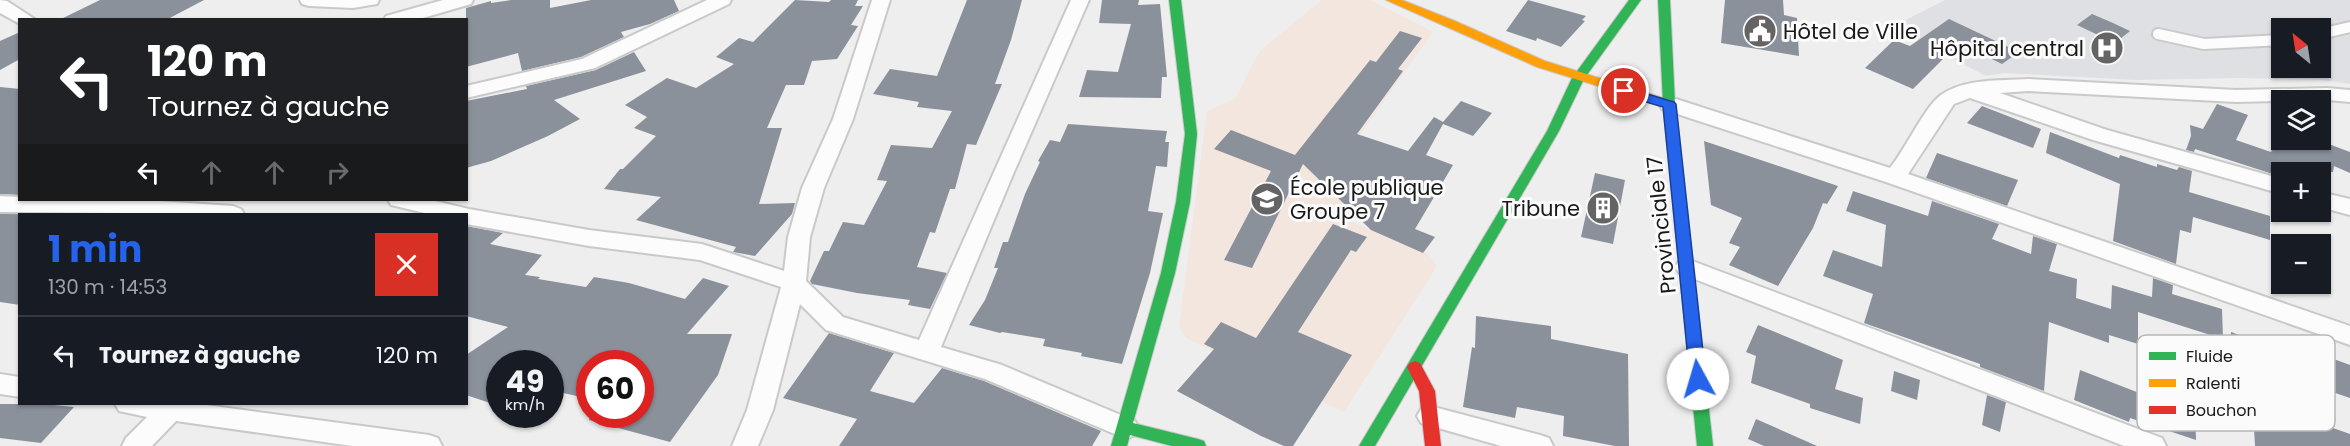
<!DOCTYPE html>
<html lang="fr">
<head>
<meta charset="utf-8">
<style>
  :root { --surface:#171b24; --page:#20242c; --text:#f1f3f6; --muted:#9ea1a6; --line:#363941; --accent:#2563eb }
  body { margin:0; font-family:Poppins,sans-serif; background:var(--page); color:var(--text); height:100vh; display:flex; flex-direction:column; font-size:22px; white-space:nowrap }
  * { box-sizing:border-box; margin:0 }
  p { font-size:20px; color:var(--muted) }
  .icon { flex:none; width:33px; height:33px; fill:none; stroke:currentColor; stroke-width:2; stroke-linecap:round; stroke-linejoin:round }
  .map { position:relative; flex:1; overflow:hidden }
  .drawer { position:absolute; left:18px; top:213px; width:450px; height:192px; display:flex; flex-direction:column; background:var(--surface); border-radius:0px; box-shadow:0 2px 4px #0004 }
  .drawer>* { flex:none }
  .top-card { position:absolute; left:18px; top:18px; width:450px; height:183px; border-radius:0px; box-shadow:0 2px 4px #0004; background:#202124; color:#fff; overflow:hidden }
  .needle { width:39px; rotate:330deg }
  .tools { position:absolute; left:2271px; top:18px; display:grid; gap:12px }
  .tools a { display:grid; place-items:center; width:60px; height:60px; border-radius:0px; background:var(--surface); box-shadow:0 2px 4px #0004; font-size:30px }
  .speed { position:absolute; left:486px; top:350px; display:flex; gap:12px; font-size:30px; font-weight:700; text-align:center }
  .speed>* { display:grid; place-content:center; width:78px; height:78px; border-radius:50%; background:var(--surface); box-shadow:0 2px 4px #0004; line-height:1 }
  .speed small { font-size:15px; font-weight:400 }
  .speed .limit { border:9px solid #d22; background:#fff; color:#111 }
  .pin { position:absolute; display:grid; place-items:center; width:51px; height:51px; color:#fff; margin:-26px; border:3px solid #fff; border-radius:50%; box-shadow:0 2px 6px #0007 }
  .me { position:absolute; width:66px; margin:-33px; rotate:354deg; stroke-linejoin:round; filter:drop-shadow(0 0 4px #0008) }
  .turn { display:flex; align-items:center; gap:21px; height:126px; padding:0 30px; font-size:27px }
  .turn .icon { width:78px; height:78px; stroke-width:2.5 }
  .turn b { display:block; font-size:42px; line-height:51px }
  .lanes { display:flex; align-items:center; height:57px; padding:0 30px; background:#0003; justify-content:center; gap:30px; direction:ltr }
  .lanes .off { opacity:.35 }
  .round { display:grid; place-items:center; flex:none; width:63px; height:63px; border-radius:0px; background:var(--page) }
  .overview { display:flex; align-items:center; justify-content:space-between; height:102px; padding:0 30px }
  h1 { font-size:36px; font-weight:700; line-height:45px; color:var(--accent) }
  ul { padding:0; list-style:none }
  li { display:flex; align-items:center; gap:18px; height:78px; padding:0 30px; border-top:2px solid var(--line) }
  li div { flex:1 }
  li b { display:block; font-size:22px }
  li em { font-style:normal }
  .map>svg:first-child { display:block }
  .built { fill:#dee0e4; fill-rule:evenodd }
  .education { fill:#f2e6df }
  .building { fill:#8a919a }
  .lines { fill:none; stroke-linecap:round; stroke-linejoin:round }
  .lane-casing { stroke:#c9c9ca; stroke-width:14 }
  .street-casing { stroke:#c9c9ca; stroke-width:4 }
  .fast-casing { stroke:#c9c9ca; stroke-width:2 }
  .slow-casing { stroke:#c9c9ca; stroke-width:2 }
  .jam-casing { stroke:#c9c9ca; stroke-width:2 }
  .lane { stroke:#fcfcfc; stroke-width:10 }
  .street { fill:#fcfcfc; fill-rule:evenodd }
  .fast { fill:#30b455; fill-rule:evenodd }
  .slow { fill:#ff9f0a; fill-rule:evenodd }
  .jam { fill:#e5322d; fill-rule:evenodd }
  .route { fill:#2563eb; stroke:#184099; stroke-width:1.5 }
  .labels { text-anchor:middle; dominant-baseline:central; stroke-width:6; stroke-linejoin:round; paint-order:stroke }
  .poi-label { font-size:21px; fill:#191919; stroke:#fbfbfc; text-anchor:start }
  .street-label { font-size:21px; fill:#191919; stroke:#fbfbfc }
  .key { fill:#fbfbfc; stroke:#b7b7b8; stroke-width:1.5 }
  .key-label { font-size:16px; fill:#191919 }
</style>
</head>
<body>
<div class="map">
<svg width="2350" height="446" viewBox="0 0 2350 446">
  <rect width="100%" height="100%" fill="#eee"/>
  <path class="built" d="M1945,0H2350V84L2324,80L2241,78L2135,80L2004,73L1986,76L1892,27ZM2282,28H2320V68H2282Z"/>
  <path class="education" d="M1322,0H1370L1433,32L1324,185L1354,214L1352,222L1428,254L1437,266L1344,412L1186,338L1179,326L1207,111L1235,99L1260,51Z"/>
  <g class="building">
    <path d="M100,0H204L166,20H59Z"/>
    <path d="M511,0H550V8L591,0H674L679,11L650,24L621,32L624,37L581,57L522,71L518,53L466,67V8L491,1V3Z"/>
    <path d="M795,0L829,2L831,0H858L855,6H863L851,25L858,26L837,59L812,61L804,85H786L767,128H782L759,204L795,203L792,214L755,256L733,252L736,247L636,220L661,197L604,189L620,169H623L656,136L634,128L647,117L625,105L667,78L696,88L734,64L716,57L739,38L753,42Z"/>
    <path d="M967,0H1022L1011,40L995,84H1002L976,145L967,144L955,189H950L935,233L930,232L917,267L947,273L930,309L908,305L910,300L857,293L812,284L810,281L824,251H829L843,222L864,225L887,181L877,180L891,145L932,148L952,111L917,107L919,102L873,94L890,69L937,76Z"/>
    <path d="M1102,0H1139L1138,5L1160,4L1167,77H1162L1161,98L1079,97L1087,70L1118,72L1131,24L1099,23Z"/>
    <path d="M1528,0L1586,16L1582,20L1585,21L1561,47L1537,38L1536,41L1506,31Z"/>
    <path d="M1725,0H1783L1784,15L1797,18L1799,56L1721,43Z"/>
    <path d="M2092,14L2113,23L2130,31L2115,43L2077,25Z"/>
    <path d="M1949,19L2019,52L2002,64L1959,43L1913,89L1865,68L1894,40L1910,46Z"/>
    <path d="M1400,31L1422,38L1398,69L1403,71L1357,134L1408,151L1434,117L1443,122L1461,101L1492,113L1473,136L1443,124L1426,155L1453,165L1415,229L1435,237L1423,253L1371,230L1303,164L1252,268L1224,260L1271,171L1214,149L1231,130L1295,155L1370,60L1376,62Z"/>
    <path d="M20,32V59L0,70V41Z"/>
    <path d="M634,52L646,71L554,100L580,119L548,136L491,161L466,168V101L527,89L526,86L596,70Z"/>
    <path d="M0,87L20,89V195L0,194Z"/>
    <path d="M2217,104L2248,115L2236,140L2271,152L2276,140H2318L2350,152V173L2334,166L2333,172H2282V177L2195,149L2194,152L2186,150L2191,136L2190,125L2203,129Z"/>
    <path d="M1982,106L2041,129L2033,148L1967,123Z"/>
    <path d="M1068,124L1167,131L1165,142H1169L1167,167L1156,166L1148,211L1163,213L1150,273L1122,364L1081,356L1082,353L1043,346L1045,339L1002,332L1000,333L969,325L985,300L998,268H994L1003,242H1008L1025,194L1040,162L1038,161L1050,140L1060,142Z"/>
    <path d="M2050,132L2119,158L2120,155L2157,167V164L2177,170L2179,167L2192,171L2189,192L2270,216V240L2193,217L2191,233L2180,230L2176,264L2113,241L2120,184L2046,153Z"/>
    <path d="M1704,141L1838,186L1827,204L1823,203L1813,228L1778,286L1729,265L1740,247L1729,243L1742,218L1711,205Z"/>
    <path d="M1937,153L2018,180L2007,206L1926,178Z"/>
    <path d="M1595,173L1625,180L1613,244L1581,237Z"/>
    <path d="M1853,191L1928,216L1932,201L1999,224L1992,239L2031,254L2033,236L2057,244L2049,271L2077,279L2076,298L2111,309L2112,285L2152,297L2153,278L2173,285L2172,294L2222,309L2223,339L2138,312V344L2109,335V343L2049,322L2044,391L1980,367V364L1864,323L1873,294L1823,276L1833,250L1882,267L1886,225L1846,211Z"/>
    <path d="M0,214H20V305L0,302Z"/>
    <path d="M1333,224L1367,237L1356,252L1351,250L1298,332L1352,355L1293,446H1284L1261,436L1177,391L1214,349L1204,344L1221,322L1256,338Z"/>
    <path d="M466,226L503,233L490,244L542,255L525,275L540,277L538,279L586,287L594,277L629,283L685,299L703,278L729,286L687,334H732L718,375L670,442L589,420L590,414H640V363H590V399L550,390V363H500V398L493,404L466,395V355L508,327L466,316Z"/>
    <path d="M1476,316L1551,326V339L1628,354L1629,446H1615L1563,436L1564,416L1517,407L1515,418L1463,407L1472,347L1475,348Z"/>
    <path d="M1758,325L1843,360L1835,389L1863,398L1860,424L1810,408V404L1751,383L1756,356L1746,352Z"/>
    <path d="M2231,332L2331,367V358L2350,365V398L2306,383L2310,420L2350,434V446H2255L2254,428L2195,408L2196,440L2130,418L2129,422L2074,400L2080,370L2147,396V367L2171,375V371L2248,396L2245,357L2230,352Z"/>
    <path d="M829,333L894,353L870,391L914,403L942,368L984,381L1101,431L1092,446H839L857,419L783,398Z"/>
    <path d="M1894,371L1920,380L1917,400L1891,391Z"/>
    <path d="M1987,395L2006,402L2000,432L1982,425Z"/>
    <path d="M0,404H44L74,407L41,443L0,438Z"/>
    <path d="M1756,419L1817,446H1764L1748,439Z"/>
  </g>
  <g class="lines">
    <defs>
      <g id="lane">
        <path d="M2158,34L2204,44L2282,40"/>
        <path d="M2320,34L2350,27"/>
      </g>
      <g id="street">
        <path d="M0,0L7,1L36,20H20V24L0,13Z"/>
        <path d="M300,0H379L377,4L353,8L309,6L302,4Z"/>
        <path d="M443,0H473L471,4L416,20H384L386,16Z"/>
        <path d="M707,0H731L729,4L595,68L466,98V86L582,59Z"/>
        <path d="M872,0H890L853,119L824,188L810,237L806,281L843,317L919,340L1071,0H1089L1014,172L941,347L1002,365L1135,421L1139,428L1135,435L1126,439L1117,435L985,379L826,330L800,304L773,410L758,446H732L747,410L781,287L700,260L589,246L466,224V214H429L391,205L388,200H431L469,209L589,230L702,244L784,271L788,237L802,188L833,119Z"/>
        <path d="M2028,79L2236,90L2327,88L2350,90V102L2327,100L2236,102L2028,91L2000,93L2107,130L2282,179V194L2093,140L1970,98L1954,104L1908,174L2350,326V345L1886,182L1662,109L1659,104L1662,99L1669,98L1676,99L1890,168C1905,150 1925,106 1941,95C1965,78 2000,81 2028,79Z"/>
        <path d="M2320,192L2350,199V215L2320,207Z"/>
        <path d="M0,196L20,197V200H144L233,206L241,209L244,214L0,212Z"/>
        <path d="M1687,259L2162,438L2166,446H2124L1679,273L1675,267L1679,261Z"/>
        <path d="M0,374L20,377V397L0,394Z"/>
        <path d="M115,404H199L429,435L438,438L442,446H352L176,421L152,446H122L126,438L147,417L119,411Z"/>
        <path d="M1430,406L1540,435L1549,438L1553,446H1501L1421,423L1417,416L1421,409Z"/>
      </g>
      <g id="fast">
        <path d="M1169,0H1181L1197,134L1190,202L1175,273L1133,423L1198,439L1204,441L1206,446H1172L1130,435L1127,446H1111L1161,273L1176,202L1185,134Z"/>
        <path d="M1629,0H1641L1584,79L1559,131L1375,446H1359L1547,131L1572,78Z"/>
        <path d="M1658,0H1670L1675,104L1713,446H1697L1663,104Z"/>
      </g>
      <path id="slow" d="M1386,0H1402L1455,21L1545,61L1673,101L1675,104L1669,108L1665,107L1537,67Z"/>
      <path id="jam" d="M1415,361L1420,363L1435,391L1441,446H1425L1419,391L1407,367L1410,363Z"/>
    </defs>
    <use href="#lane" class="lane-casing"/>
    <use href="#street" class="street-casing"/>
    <use href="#fast" class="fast-casing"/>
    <use href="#slow" class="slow-casing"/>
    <use href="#jam" class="jam-casing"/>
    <use href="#lane" class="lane"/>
    <use href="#street" class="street"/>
    <use href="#fast" class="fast"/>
    <use href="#slow" class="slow"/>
    <use href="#jam" class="jam"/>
  </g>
  <path class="route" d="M1624,87L1674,102L1676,104L1706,379L1703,383H1693L1690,379L1663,107L1619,94V88Z"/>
  <defs>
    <symbol id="civic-disc" viewBox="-11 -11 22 22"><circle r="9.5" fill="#646464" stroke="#fbfbfc"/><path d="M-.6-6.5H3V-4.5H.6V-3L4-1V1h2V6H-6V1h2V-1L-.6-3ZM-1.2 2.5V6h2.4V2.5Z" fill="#fff"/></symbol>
    <symbol id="hospital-disc" viewBox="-11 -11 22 22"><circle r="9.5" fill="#646464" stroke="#fbfbfc"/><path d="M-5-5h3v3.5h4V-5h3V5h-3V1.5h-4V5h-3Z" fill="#fff"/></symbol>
    <symbol id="school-disc" viewBox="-11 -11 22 22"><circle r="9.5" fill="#646464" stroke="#fbfbfc"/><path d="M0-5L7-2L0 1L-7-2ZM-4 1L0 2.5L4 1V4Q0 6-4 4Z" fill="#fff"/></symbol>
    <symbol id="building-disc" viewBox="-11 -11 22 22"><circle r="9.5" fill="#646464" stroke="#fbfbfc"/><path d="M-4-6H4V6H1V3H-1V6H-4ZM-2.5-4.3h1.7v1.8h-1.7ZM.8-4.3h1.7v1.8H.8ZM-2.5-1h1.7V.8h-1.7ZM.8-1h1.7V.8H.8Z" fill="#fff"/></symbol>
  </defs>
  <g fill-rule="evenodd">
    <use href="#civic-disc" x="1741" y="12" width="38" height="38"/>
    <use href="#hospital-disc" x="2088" y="29" width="38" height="38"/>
    <use href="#school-disc" x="1248" y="180" width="38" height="38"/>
    <use href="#building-disc" x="1584" y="189" width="38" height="38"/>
  </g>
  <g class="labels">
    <g class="poi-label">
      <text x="1783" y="31">Hôtel de Ville</text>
      <text x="2084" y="48" text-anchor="end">Hôpital central</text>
      <text x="1290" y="187">École publique<tspan x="1290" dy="24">Groupe 7</tspan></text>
      <text x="1580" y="208" text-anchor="end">Tribune</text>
    </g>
    <g class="street-label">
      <text transform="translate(1661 225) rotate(-96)">Provinciale 17</text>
    </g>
  </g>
  <rect x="2137" y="335" width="198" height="96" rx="9" class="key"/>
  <rect x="2149" y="352" width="27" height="8" fill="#30b455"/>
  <rect x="2149" y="379" width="27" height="8" fill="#ff9f0a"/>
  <rect x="2149" y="406" width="27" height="8" fill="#e5322d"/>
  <g class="key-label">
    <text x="2186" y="362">Fluide</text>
    <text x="2186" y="389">Ralenti</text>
    <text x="2186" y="416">Bouchon</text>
  </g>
</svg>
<div class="tools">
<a><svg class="needle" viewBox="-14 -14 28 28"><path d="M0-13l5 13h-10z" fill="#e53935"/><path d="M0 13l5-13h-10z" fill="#9ea1a6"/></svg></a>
<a><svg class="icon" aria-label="layers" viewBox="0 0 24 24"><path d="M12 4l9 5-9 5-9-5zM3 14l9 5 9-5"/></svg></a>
<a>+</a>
<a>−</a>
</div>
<div class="speed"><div>49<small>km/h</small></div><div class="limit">60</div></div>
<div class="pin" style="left:1624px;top:91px;background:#d93025"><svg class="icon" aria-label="arrive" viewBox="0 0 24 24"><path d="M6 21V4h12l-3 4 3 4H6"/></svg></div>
<svg class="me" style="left:1698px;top:379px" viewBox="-20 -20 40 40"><circle r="19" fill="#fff"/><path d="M0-13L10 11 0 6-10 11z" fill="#2563eb"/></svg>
<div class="top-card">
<div class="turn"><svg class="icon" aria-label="left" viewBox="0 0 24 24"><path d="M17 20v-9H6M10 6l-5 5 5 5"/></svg><div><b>120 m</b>Tournez à gauche</div></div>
<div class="lanes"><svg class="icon" aria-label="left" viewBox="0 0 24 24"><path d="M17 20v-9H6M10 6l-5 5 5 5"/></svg><svg class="icon off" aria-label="ahead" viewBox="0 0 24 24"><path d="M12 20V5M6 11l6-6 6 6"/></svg><svg class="icon off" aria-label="ahead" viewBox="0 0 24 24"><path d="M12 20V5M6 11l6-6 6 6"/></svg><svg class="icon off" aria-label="right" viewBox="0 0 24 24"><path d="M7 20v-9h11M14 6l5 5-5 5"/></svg></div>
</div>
<section class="drawer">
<div class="overview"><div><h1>1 min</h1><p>130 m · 14:53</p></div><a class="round" style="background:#d93025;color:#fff"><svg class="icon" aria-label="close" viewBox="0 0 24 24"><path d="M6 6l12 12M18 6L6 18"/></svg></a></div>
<ul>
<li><svg class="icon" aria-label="left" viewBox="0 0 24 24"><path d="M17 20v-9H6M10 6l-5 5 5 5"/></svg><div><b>Tournez à gauche</b></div><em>120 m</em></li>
</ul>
</section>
</div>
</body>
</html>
